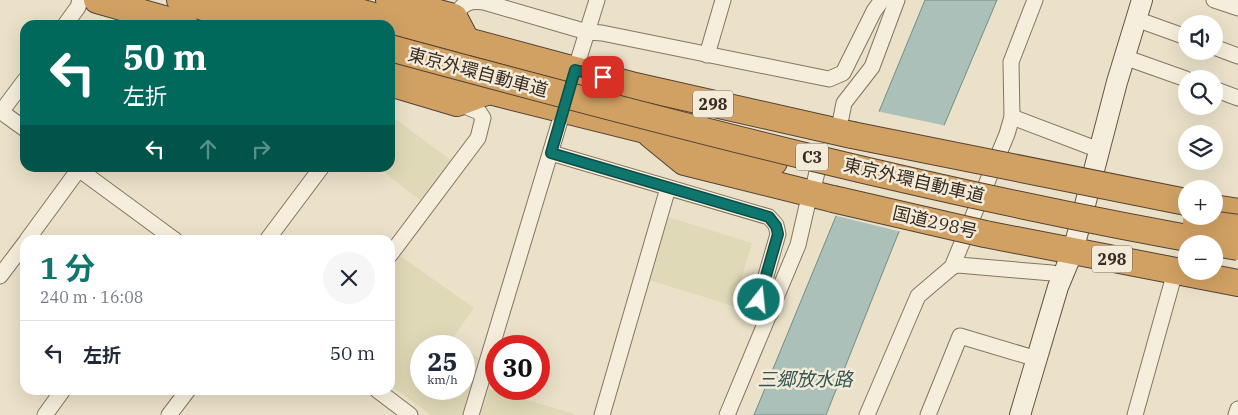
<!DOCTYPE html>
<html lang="ja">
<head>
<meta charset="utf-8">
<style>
  :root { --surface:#fff; --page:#f6f6f7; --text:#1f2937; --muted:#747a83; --line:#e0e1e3; --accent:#0f766e }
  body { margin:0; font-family:"IBM Plex Serif","Noto Sans JP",serif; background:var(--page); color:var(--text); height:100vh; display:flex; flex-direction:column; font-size:19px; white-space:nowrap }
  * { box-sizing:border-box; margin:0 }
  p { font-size:16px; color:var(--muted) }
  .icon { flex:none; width:28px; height:28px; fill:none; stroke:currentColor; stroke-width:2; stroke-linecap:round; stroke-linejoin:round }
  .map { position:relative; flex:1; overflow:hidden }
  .details { position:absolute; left:20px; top:235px; width:375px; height:160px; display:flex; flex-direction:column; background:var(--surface); border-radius:15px; box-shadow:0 5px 20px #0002 }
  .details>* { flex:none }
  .guide { position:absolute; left:20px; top:20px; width:375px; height:152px; border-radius:15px; box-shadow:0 5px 20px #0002; background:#00695c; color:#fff; overflow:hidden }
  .tools { position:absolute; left:1178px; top:15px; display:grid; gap:10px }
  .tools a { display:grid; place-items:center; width:45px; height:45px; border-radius:50%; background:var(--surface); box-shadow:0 5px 20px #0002; font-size:25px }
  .speed { position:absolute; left:410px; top:335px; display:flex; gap:10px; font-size:25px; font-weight:700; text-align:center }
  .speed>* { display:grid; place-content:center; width:65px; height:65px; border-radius:50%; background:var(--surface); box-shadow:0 5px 20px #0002; line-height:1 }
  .speed small { font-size:12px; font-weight:400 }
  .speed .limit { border:8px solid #d22; background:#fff; color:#111 }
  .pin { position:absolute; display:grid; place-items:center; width:42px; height:42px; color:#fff; margin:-21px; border-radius:10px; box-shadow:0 2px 8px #0006 }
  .me { position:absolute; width:55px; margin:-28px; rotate:16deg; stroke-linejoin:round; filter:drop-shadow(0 0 4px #0008) }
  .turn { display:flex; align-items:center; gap:18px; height:105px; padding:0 20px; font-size:22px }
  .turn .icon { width:65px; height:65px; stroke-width:2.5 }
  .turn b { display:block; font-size:35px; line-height:42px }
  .lanes { display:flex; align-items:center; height:48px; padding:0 20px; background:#0003; justify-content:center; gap:25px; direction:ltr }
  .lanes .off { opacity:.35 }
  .round { display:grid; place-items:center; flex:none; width:52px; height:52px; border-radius:26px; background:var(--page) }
  .overview { display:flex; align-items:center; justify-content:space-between; height:85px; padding:0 20px }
  h1 { font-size:30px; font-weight:700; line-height:38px; color:var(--accent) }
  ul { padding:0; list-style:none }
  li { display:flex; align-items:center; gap:15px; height:65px; padding:0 20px; border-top:1px solid var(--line) }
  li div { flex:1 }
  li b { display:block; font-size:19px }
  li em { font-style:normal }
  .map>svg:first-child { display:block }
  .farmland { fill:#e0d9b7 }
  .water { fill:#aac0b9; stroke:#718e86 }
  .pier { fill:#ebe1c9 }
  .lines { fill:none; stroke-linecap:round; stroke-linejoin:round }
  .street-casing { stroke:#86745f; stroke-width:17 }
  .secondary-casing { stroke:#685542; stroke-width:22 }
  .highway-casing { stroke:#544233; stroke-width:28 }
  .street { stroke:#f6eedc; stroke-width:15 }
  .secondary { stroke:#f6eedc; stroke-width:20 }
  .highway { stroke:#d1a163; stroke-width:26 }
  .highway-bridge-casing { stroke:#544233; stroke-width:28; stroke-linecap:butt }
  .highway-bridge { stroke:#d1a163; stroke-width:26 }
  .route-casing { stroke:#0a4d48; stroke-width:12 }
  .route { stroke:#0f766e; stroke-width:9 }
  .labels { text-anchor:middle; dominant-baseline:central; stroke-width:5; stroke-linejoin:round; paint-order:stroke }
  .shield { fill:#f3ebd8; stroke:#706559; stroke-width:1 }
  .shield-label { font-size:16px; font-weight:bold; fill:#382c22 }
  .street-label { font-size:18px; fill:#382c22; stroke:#f3ebd8 }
  .water-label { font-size:19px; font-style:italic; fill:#325654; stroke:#f3ebd8 }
</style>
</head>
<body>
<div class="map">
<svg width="1238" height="415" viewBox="0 0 1238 415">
  <rect width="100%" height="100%" fill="#ebe1c9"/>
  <g class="farmland">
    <path d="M390,115L452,161L421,201L379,168H390Z"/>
    <path d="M668,217L752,243L733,306L649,280Z"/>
    <path d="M399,255L474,308L452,339L462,346H421V389H464V347L478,358L462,415H431L390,385V266Z"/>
    <path d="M489,389L575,414V415H480Z"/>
  </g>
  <path class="water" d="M925,0H997L896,239L826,415H754Z"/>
  <path class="pier" d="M876,111L947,126L902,232L833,215Z"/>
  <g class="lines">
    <defs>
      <g id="street">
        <path d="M1214,0L1238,8"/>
        <path d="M454,17C462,4 468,0 484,2L587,32L602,33L829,79L843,73L874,11L882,0"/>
        <path d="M1136,19L1186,37"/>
        <path d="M65,25L78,7L80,0"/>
        <path d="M1214,47L1238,56"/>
        <path d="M707,55L723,0"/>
        <path d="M1124,57L1186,79"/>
        <path d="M573,77L597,0"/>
        <path d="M1214,89L1238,98"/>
        <path d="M0,111L25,129"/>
        <path d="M1,112L25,80"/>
        <path d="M1012,117L1099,150"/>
        <path d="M841,118L844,103L872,67L897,0"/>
        <path d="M551,153L769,217L776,225L778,234L759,300L771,313"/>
        <path d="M77,168L175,240"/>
        <path d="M812,194L817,172"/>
        <path d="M27,240L79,169"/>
        <path d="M267,240L321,168"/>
        <path d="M390,255L478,138L483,118L479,112L457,103"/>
        <path d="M952,267L958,265L1052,273L1062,277"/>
        <path d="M0,276L25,243"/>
        <path d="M377,390L410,415"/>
        <path d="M45,415L63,390"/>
        <path d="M169,415L188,390"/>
        <path d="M471,415L565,104"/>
        <path d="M602,415L668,188"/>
        <path d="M727,415L798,245L810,193"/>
        <path d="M867,415L918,296L952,267L1007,134L1012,117L1011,62L1035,0"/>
        <path d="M928,415L960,336L1037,359"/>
        <path d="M1135,415L1175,272"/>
        <path d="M1236,415L1238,409"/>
      </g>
      <path id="secondary" d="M1020,415L1058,287L1073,251L1117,82L1142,0"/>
      <g id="highway">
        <path d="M97,0L185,25"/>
        <path d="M180,0L237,17"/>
        <path d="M219,0L292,21"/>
        <path d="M273,0L330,16"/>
        <path d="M314,0L635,86L852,135"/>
        <path d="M389,0L454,17L467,42"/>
        <path d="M390,62L489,91L774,162"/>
        <path d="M390,83L457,103L489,91"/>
        <path d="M651,135L684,162L833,199"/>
        <path d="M1214,208L1238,212"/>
        <path d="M985,234L1238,283"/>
      </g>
    </defs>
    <use href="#street" class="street-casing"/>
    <use href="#secondary" class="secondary-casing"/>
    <use href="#highway" class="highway-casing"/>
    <use href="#street" class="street"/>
    <use href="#secondary" class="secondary"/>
    <use href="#highway" class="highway"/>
    <defs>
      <g id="highway-bridge">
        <path d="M390,48C670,124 952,198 1238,247"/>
        <path d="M852,135L1186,202"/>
        <path d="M833,199L985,234"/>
        <path d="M1196,222L1238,228"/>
      </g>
    </defs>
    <use href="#highway-bridge" class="highway-bridge-casing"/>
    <use href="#highway-bridge" class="highway-bridge"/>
  </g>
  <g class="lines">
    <defs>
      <path id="route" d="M603,77L575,70L551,153L769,217L776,226L778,234L759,300"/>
    </defs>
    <use href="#route" class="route-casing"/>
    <use href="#route" class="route"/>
  </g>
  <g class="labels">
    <g class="shield">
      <rect x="693" y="90.5" width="40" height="27" rx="4"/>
      <rect x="796" y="143.5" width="32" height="27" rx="4"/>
      <rect x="1092" y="245.5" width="40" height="27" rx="4"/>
    </g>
    <g class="shield-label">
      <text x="713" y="104">298</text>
      <text x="812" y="157">C3</text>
      <text x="1112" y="259">298</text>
    </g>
    <g class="street-label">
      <text transform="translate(478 72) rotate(15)">東京外環自動車道</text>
      <text transform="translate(914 180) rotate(13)">東京外環自動車道</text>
      <text transform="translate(935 222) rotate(13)">国道298号</text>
    </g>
    <g class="water-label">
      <text x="805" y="379">三郷放水路</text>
    </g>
  </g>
</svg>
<div class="tools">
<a><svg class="icon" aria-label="sound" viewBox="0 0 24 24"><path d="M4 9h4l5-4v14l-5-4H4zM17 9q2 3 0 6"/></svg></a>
<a><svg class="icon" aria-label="search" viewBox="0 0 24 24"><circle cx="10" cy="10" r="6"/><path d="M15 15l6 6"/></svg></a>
<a><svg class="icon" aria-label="layers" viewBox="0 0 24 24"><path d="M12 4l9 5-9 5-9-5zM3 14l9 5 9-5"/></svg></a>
<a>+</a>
<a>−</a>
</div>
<div class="speed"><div>25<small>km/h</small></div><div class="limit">30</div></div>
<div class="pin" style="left:603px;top:77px;background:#d93025"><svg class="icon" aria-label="arrive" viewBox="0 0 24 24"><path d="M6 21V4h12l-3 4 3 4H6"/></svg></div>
<svg class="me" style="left:759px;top:300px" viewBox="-20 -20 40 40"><circle r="17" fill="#0f766e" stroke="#fff" stroke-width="3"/><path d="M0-11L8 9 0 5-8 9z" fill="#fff"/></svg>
<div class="guide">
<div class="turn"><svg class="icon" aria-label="left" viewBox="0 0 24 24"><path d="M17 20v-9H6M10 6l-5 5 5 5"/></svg><div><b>50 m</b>左折</div></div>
<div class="lanes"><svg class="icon" aria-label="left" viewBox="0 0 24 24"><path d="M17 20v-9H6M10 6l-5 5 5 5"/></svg><svg class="icon off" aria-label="ahead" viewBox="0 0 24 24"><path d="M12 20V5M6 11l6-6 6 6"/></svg><svg class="icon off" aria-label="right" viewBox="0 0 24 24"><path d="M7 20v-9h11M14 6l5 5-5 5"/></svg></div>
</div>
<section class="details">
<div class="overview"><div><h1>1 分</h1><p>240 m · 16:08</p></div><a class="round"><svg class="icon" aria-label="close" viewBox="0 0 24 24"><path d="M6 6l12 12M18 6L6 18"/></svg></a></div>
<ul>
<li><svg class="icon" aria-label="left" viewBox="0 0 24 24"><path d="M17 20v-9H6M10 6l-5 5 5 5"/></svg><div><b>左折</b></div><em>50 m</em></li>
</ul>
</section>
</div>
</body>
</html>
